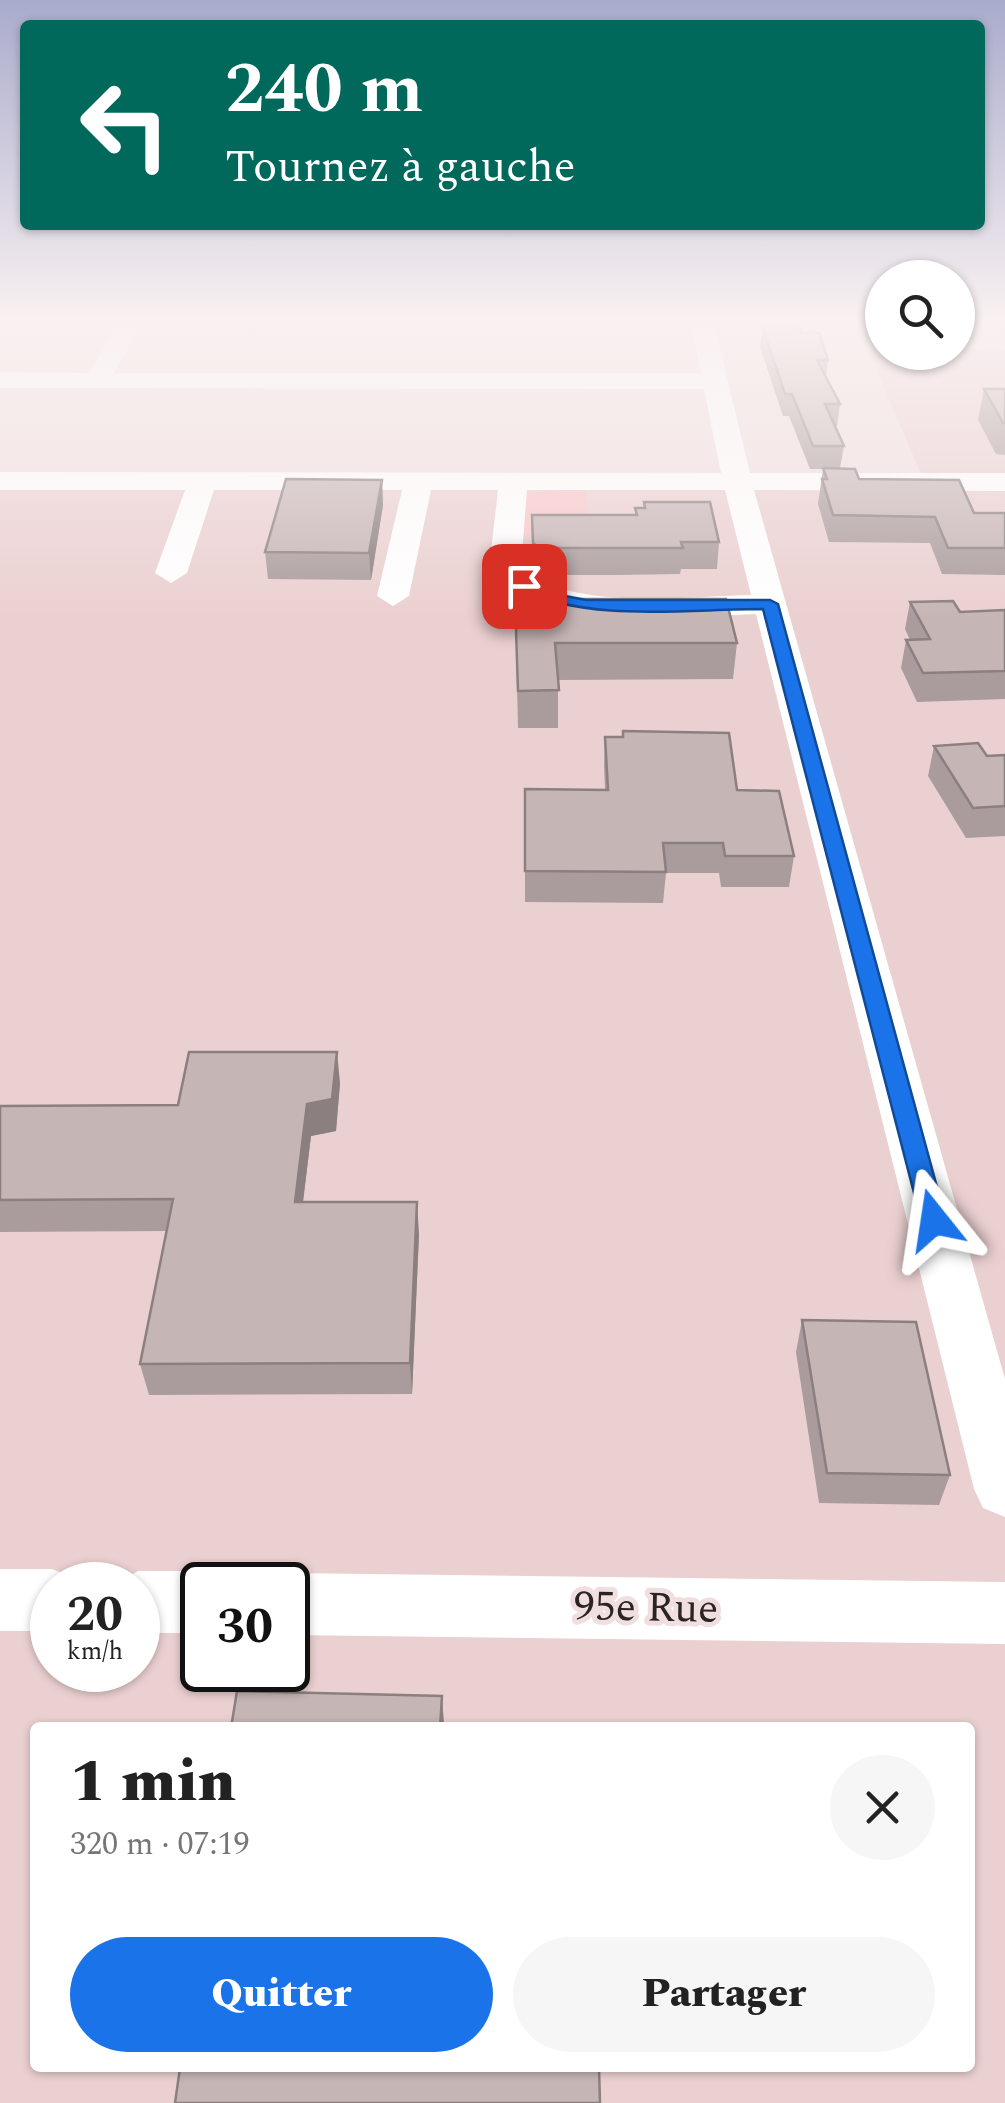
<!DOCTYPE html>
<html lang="fr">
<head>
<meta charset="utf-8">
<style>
  :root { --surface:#fff; --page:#f6f6f6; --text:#222; --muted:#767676; --accent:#1a73e8 }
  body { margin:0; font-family:Spectral,serif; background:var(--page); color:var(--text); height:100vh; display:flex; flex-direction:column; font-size:38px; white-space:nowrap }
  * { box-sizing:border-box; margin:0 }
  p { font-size:32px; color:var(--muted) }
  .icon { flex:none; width:55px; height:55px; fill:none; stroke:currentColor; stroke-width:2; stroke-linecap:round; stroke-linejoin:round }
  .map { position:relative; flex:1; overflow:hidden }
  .drawer { position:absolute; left:30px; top:1722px; width:945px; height:350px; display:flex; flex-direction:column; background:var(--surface); border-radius:10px; box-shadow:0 2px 8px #0004 }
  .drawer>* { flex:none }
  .banner { position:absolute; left:20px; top:20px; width:965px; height:210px; border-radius:10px; box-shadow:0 2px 8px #0004; background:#00695c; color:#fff; overflow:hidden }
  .fabs { position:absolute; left:865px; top:260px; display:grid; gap:20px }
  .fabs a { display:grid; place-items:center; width:110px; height:110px; border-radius:50%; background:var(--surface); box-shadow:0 2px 8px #0004; font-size:50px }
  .speed { position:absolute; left:30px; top:1562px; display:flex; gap:20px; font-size:50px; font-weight:700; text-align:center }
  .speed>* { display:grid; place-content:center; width:130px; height:130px; border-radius:50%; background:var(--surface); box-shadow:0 2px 8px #0004; line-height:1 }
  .speed small { font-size:25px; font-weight:400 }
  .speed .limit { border:5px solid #111; border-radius:15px; background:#fff; color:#111 }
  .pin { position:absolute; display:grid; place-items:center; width:85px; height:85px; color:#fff; margin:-42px; border-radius:20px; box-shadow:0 5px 15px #0006 }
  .me { position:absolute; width:110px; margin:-55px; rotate:345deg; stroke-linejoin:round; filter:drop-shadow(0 0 8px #0008) }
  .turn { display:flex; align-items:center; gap:35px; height:210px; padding:0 40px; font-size:45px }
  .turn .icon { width:130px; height:130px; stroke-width:2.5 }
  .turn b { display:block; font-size:70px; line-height:85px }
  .round { display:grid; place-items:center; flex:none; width:105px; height:105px; border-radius:52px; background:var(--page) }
  .summary { display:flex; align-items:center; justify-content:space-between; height:170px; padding:0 40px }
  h1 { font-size:60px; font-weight:800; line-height:75px }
  .primary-button { display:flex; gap:20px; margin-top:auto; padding:20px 40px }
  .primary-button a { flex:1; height:115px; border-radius:60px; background:var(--accent); color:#fff; font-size:40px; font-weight:800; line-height:115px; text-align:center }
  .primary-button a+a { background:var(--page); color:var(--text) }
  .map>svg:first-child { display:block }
  .built { fill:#ebd0d1; fill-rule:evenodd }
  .green { fill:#f7c7c9 }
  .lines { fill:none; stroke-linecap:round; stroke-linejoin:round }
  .minor { fill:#fff; fill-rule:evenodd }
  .wall { fill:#aa9c9c }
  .shaded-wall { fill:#8b7f7f }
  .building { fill:#c6b5b5; stroke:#8b7f7f; stroke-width:2.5 }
  .route { fill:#1a73e8; stroke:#114b97; stroke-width:2.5 }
  .labels { text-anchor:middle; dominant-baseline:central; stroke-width:10; stroke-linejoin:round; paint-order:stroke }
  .near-street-label { font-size:42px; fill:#2a2424; stroke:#f1dfdf }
</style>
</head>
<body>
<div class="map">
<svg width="1005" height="2103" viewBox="0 0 1005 2103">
  <rect width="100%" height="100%" fill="#f1dfdf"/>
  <path class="built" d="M1005,349V2103H0V481H924L868,350ZM52,1585H138V1670H52ZM202,1585H288V1670H202ZM35,1728H970V2068H35Z"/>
  <path class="green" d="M578,488L585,492L592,538H516L524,494Z"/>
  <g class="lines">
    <g class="minor">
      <path d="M118,324H142L114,373H701L690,324H714L750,473H1005V491L754,490L1005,1379V1517L983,1508L974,1489L756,614C685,616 535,635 489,569L498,490H431L409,596L393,606L377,596L402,490H214L187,573L171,583L155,573L185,490H0V472L721,473L704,389L0,388V372L89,373ZM527,490H725L751,595C689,596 568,612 521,567Z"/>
      <path d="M0,1569H52L75,1578L78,1585H52V1631H0Z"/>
      <path d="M138,1571H202L227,1585H202V1633H138V1585H113Z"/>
      <path d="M288,1573L1005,1582V1644L288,1635V1585H263Z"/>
    </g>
  </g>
  <g class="wall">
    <path d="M760,324H798L801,333L828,360L826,377L840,404L837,426H835L844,446L840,468L859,479L974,513H1005V575L942,574L930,543L829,542L818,504L823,469H810L789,416H783L760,347L762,331Z"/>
    <path d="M984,389H1005V455L996,454L978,420Z"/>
    <path d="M382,480L383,505L371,580L268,579L265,552Z"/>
    <path d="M644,502L719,542L717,569H681L680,574L617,575H539L532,570V515H635V508H644Z"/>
    <path d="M515,599L737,643L733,679L558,680V728H518Z"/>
    <path d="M910,602L960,612L1005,610V699L917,702L901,668L906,640H910L905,629Z"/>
    <path d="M605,737L737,790L794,856L789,887H721L719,873H666L663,903L525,902V789H605L604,766Z"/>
    <path d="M934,746L987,756L1005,755V836L966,838L928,776Z"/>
    <path d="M340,1083L336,1131L311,1136L303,1202L419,1234L412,1394L149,1395L140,1364L167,1231L0,1232V1106L178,1105Z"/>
    <path d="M802,1320L950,1475L939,1505L819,1503L796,1352Z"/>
  </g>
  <g class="shaded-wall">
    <path d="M382,480L383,505L371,580L369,553Z"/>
    <path d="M337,1052L340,1083L336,1131L311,1136L299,1234L295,1202L307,1104Z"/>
    <path d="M417,1202L419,1234L412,1394L410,1363Z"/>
    <path d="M442,1696L444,1724L443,1728H440Z"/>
  </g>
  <g class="building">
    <path d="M768,324H798L801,333H819L828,360H817L840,404H825L844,446H813L792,394H785L762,326H769Z"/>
    <path d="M984,389H1005V423H1003Z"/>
    <path d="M823,468L855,469L859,479L959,480L974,513H1005V548H948L935,517L833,515L822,479H827Z"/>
    <path d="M286,479L382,480L369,553L265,552Z"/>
    <path d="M644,502H710L719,542H681L683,548H540L533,543L532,515H637L635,508H645Z"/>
    <path d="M515,599H726L737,643H555L559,690L518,691Z"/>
    <path d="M953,601L960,612L1005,610V671L923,673L906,640L930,639L910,602Z"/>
    <path d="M623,731L729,733L737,790L779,791L794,856H725L723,843H663L666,872L525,871V789L608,790L605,737H623Z"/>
    <path d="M978,743L987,756L1005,755V806L973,808L934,746Z"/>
    <path d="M189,1052H337L332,1099L307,1104L295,1202H417L410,1363L140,1364L173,1199L0,1200V1106L178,1105Z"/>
    <path d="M802,1320L916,1322L950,1475L827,1473Z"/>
    <path d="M237,1691L442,1696L440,1728H231Z"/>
    <path d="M180,2068H599L600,2103H175Z"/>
  </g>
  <linearGradient id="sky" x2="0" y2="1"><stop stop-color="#a9abcc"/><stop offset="0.52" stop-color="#f9f1f1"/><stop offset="1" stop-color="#f9f1f1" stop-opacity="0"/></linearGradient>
  <rect width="1005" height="618" fill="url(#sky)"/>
  <path class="route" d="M524,581L555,594L586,600H770L778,604L946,1220L942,1227H925L921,1220L763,609C684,609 592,623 518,589L516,586Z"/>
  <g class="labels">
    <g class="near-street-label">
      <text transform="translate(646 1608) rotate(1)">95e Rue</text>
    </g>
  </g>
</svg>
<div class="fabs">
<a><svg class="icon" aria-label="search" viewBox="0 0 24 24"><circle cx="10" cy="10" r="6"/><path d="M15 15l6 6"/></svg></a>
</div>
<div class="speed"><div>20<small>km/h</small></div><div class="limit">30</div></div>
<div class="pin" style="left:524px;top:586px;background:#d93025"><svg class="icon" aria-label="arrive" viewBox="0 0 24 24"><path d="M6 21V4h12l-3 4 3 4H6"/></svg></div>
<svg class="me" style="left:934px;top:1220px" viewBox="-20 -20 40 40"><path d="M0-17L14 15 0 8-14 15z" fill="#1a73e8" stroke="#fff" stroke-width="4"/></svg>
<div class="banner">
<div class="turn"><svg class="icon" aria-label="left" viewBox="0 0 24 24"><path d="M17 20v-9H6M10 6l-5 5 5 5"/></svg><div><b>240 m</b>Tournez à gauche</div></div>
</div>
<section class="drawer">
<div class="summary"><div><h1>1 min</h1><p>320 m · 07:19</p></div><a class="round"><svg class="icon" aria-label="close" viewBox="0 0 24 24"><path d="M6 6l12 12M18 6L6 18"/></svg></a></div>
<div class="primary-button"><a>Quitter</a><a>Partager</a></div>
</section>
</div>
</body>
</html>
